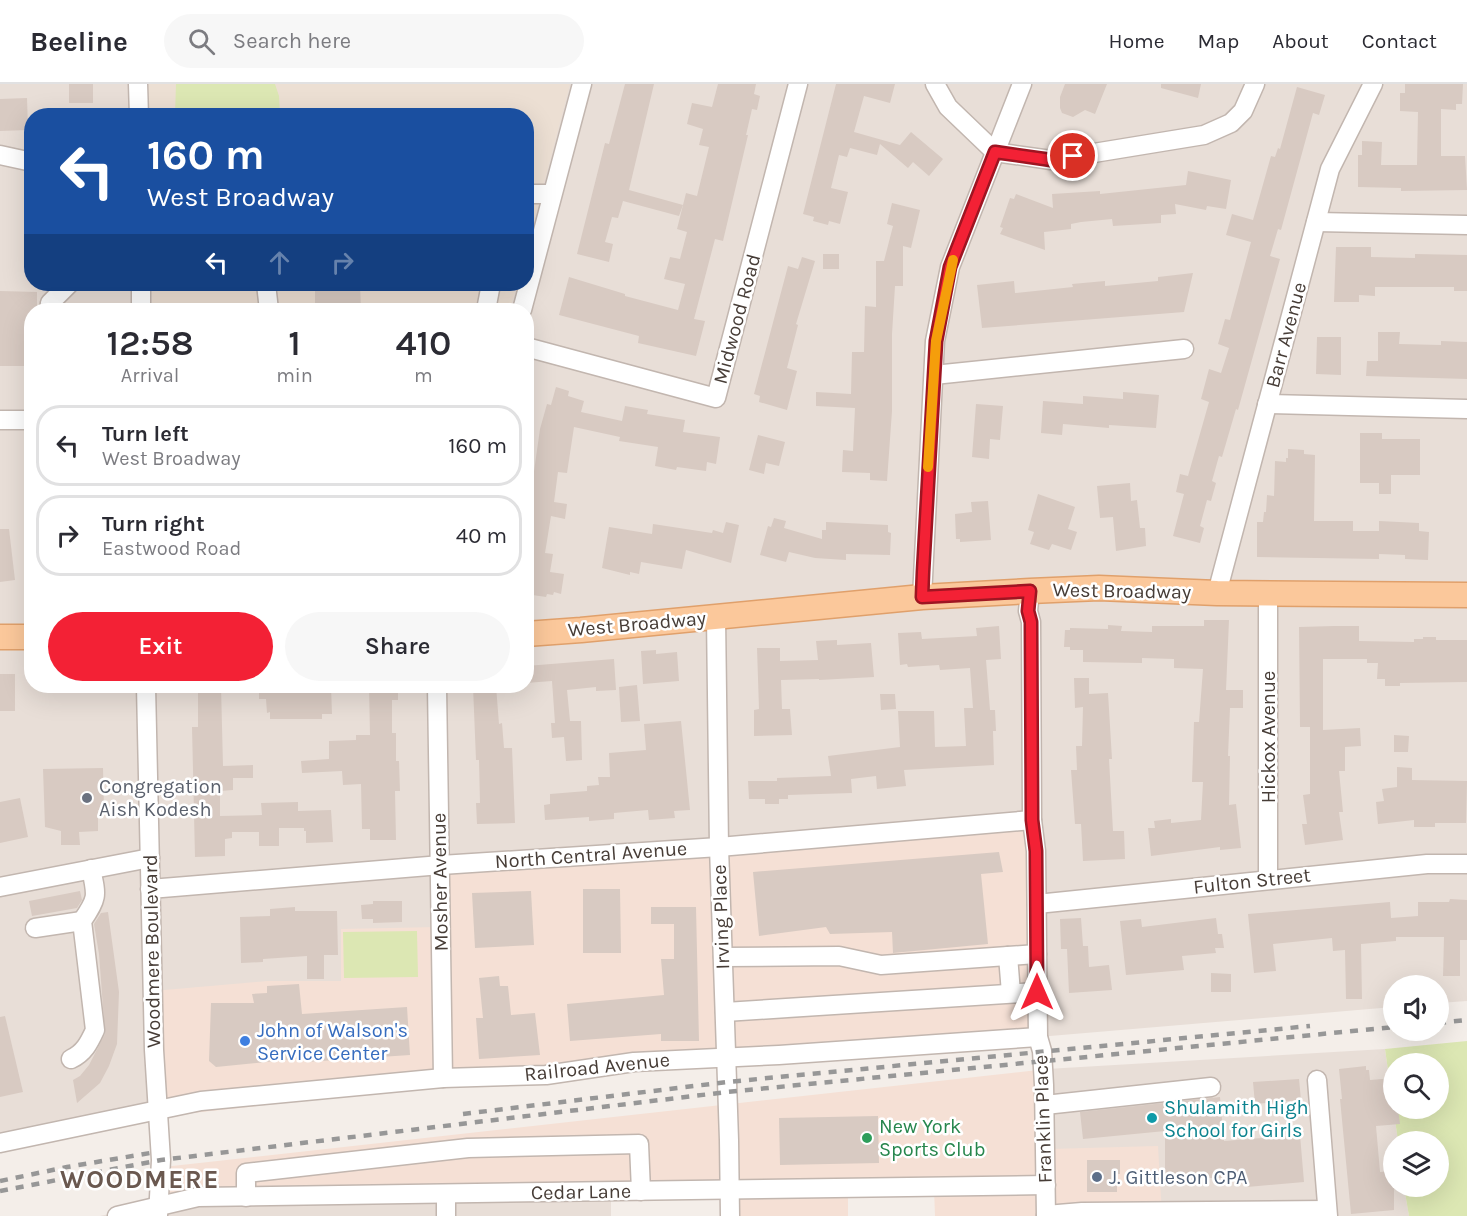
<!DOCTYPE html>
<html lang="en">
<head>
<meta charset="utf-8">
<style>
  :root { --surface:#fff; --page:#f7f7f7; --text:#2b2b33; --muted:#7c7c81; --line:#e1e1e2; --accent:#f32135 }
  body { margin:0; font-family:Karla,sans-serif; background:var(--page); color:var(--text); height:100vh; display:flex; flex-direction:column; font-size:22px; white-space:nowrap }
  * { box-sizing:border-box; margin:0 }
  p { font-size:20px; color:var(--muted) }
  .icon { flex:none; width:33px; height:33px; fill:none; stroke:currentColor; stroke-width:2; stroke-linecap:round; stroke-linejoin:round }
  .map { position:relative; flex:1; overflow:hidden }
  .panel { position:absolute; left:24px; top:219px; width:510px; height:390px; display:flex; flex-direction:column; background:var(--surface); border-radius:24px; box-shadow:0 6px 24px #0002 }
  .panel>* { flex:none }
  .hud { position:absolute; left:24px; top:24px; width:510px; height:183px; border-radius:24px; box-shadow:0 6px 24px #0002; background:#1a4fa0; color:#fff; overflow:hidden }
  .controls { position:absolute; left:1383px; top:891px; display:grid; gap:12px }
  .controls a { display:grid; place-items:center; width:66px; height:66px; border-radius:50%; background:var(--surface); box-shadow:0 6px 24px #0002; font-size:30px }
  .pin { position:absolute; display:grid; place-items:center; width:51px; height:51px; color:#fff; margin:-26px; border:3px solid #fff; border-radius:50%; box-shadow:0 2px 6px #0007 }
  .me { position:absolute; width:66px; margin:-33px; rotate:0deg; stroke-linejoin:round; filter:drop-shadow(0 0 4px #0008) }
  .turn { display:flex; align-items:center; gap:21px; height:126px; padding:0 24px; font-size:27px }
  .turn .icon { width:78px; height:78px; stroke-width:2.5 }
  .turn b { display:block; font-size:42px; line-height:51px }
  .lanes { display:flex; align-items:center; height:57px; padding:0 24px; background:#0003; justify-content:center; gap:30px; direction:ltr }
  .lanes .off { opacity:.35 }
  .eta { display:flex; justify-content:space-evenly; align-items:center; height:102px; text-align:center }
  .eta b { font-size:36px; font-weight:600; line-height:42px }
  .cta { display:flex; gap:12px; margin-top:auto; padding:12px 24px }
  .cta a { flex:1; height:69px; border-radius:36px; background:var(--accent); color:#fff; font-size:24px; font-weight:600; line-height:69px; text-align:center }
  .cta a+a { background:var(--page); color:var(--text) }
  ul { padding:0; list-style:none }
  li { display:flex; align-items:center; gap:18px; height:81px; margin:0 12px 9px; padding:0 12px; border:3px solid var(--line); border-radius:24px }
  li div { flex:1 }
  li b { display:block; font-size:22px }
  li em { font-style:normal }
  header { display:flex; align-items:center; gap:36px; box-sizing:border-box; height:84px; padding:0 30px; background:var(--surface); border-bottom:2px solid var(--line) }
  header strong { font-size:28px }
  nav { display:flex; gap:33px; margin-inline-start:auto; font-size:21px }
  .search { width:420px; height:54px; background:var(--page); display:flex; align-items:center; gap:15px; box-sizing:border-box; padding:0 21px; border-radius:33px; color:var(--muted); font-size:22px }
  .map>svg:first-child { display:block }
  .residential { fill:#e8ded7; fill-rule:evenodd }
  .commercial { fill:#f5e0d5 }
  .education { fill:#ecdfd3 }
  .green { fill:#dce7b3; fill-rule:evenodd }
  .building { fill:#d8cac2 }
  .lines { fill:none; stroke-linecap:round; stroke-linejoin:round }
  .minor-casing { stroke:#c2b6af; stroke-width:21 }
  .major-casing { stroke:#e0a06b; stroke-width:27 }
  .minor { stroke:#fff; stroke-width:18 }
  .major { stroke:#fbc89b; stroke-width:24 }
  .rail { stroke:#979797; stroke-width:4.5; stroke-dasharray:8 8; stroke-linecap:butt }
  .route-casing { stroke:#9e1522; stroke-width:15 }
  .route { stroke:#f32135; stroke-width:10 }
  .slow { stroke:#f59e0b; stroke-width:10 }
  .worship-dot { fill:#6b7280; stroke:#fff; stroke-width:2 }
  .shop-dot { fill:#3f7fe0; stroke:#fff; stroke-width:2 }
  .culture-dot { fill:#0f9aa8; stroke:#fff; stroke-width:2 }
  .leisure-dot { fill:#2e9e5b; stroke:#fff; stroke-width:2 }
  .service-dot { fill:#5c6f8a; stroke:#fff; stroke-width:2 }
  .labels { text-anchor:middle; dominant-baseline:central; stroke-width:5; stroke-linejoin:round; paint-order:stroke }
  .street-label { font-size:20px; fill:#473d37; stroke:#fff }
  .worship-label { font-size:20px; fill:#5b616d; stroke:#fff; text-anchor:start }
  .shop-label { font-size:20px; fill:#366cbe; stroke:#fff; text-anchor:start }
  .culture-label { font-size:20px; fill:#0d838f; stroke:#fff; text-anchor:start }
  .leisure-label { font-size:20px; fill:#27864d; stroke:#fff; text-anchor:start }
  .service-label { font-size:20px; fill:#4e5e75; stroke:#fff; text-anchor:start }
  .district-label { font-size:26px; font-weight:bold; letter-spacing:1.5px; fill:#6a584f; stroke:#fff }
</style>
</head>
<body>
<header>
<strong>Beeline</strong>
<div class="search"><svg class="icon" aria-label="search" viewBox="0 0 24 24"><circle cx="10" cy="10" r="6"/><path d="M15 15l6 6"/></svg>Search here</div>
<nav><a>Home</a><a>Map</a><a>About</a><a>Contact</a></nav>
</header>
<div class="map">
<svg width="1467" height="1132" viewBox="0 0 1467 1132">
  <rect width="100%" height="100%" fill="#f4eee9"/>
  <g class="residential">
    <path d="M0,0H1467V917L1439,919L1438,902H1394L1393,923L1038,953L1032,736L155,1033L0,1065ZM32,32H526V200H32ZM32,226H526V602H32Z"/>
    <path d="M1385,965L1398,1057L1394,1058V1102L1404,1103L1409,1132H1202L1162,1130L1049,1065L1047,985Z"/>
    <path d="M611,1106V1132H100L159,1119Z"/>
  </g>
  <g class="commercial">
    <path d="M1032,736L1038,953L546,991L155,1033L153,907L267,897H341V845L438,843L434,776Z"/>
    <path d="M1047,985L1049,1065L1158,1062L1162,1130L1202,1132H935L934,1104L848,1106V1132H729V1103L159,1119L163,1083Z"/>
  </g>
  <g class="education">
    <path d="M148,0H570L527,164L526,32L148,31Z"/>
    <path d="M152,200H517L510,226H152Z"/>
  </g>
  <g class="green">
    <path d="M176,0H275L279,12L280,31H175Z"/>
    <path d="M417,847L418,893L344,894L343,848Z"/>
    <path d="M1467,957V1132H1409L1404,1103L1438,1102V1058L1398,1057L1385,965ZM1394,980H1438V1024H1394Z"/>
  </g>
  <g class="building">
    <rect x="69" y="0" width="24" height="19"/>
    <path d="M625,0H654L629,106L683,121L679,132L623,117L618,134L612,133L605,158L613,160L609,178L577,170L605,59L609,60Z"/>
    <path d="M718,0H756L754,10L760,12L757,26L752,25L746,51H748L723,157L715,155L694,235L705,237L696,272L638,259L639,252L559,231L569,193L625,210V212L678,226L685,200L664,195L670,173L680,175L687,148L677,145L686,109L697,112L709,63L699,61L703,45L687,40L692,19L712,23Z"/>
    <path d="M836,0H895L890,19L864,12L854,48L900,61L911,48L943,75L929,92L913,78L908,84L880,60L877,71L850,64L847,73L839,71L831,104L848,108L840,140L829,137L828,141L813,137L814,133L803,130Z"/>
    <path d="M1065,0H1107L1095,30L1085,26L1073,33L1062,29L1060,24V13Z"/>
    <path d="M1161,0H1201L1198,14L1161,4Z"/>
    <path d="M1405,0H1463L1462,20H1456V26L1441,25V72H1465L1467,106L1401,107V104L1358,103V71H1362V57L1382,58L1381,81H1417L1418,28L1400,27V9H1405Z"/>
    <path d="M1297,3L1325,11L1319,31L1313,29L1281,146L1278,145L1270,172L1280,175L1238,326L1236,325L1222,373L1219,372L1212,397L1216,399L1211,417L1207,416L1200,442L1204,444L1200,459L1173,452L1184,410L1176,408L1180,390L1188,392L1209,318L1201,315L1209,285L1221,289L1229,264L1218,260L1225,235L1230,236L1251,158L1226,151L1232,130L1253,136L1271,72L1275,73L1278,64L1280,65Z"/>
    <path d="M27,14L28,46L0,47V15Z"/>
    <path d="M1188,87L1231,96L1226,125L1207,122L1206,126L1175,120L1176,130L1161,131V139L1113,142L1112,135L1081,138L1071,140V145L1044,148L1045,166L1000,150L1003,144L1000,143L1010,114L1014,115L1016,110L1053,124L1052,110L1100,107V110L1186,101Z"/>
    <path d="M892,119L920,126L911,164L903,162V202H895L892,250V327L887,397L870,396V389L842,388L843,366L853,367L855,324L816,322V308L851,310L852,268H864L865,222L876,223V177H884L893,142L887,140Z"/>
    <path d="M1336,163H1371V173L1415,174V170L1467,171V207H1454V203H1375V212L1359,211V218H1334Z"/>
    <rect x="823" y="170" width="16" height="15"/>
    <path d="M802,173L815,177L796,240L798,241L787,284L797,287L787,326L759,318L760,312L754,310L788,182L798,185Z"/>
    <path d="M1193,189L1184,228L982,244L977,201L1014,197L1015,209L1073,203L1072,200L1105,197V202L1158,197V193Z"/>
    <path d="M315,200H360L361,226H315Z"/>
    <path d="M0,207L37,208V226H32V282H0Z"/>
    <path d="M1378,248H1400L1399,260L1441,261V257L1467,258V295L1366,292L1367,277H1378Z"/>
    <path d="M1317,253H1341V291L1316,290Z"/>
    <path d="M556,303L569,307L568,312L584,317L581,328L622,337L625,322L648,326L647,330L685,336L683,348L720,353L716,380L707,378L706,387L677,383L676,386L655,382L658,363L619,357L620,353L574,343L567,389L558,388L554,418L567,420L565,435L551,432L545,469L553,470L550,488L564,490L561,510L554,508L553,511L547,510L546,513L526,510V444L540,345L547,320L551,321Z"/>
    <path d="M1123,308L1159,311L1156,344L1109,341V344L1063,340L1062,351L1041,349L1043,317L1083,320V312L1123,315Z"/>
    <path d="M976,320L1003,322L1000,356L990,355L989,375L972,373Z"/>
    <path d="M1360,349H1382V355H1420V391H1391V410H1379V399H1360Z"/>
    <path d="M758,351L785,358L779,382L766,379L764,390L749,386Z"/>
    <path d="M1288,365L1304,366V370L1315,371L1314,437H1353V447H1379V437L1419,439V447L1429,448L1428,476L1405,475V471L1379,470V475L1257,473V438H1263L1264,428H1266L1267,411L1274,412L1275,377L1286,378V374H1288Z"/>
    <path d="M1130,399L1131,417L1137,416L1140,444H1145L1146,462L1116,467L1113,433L1100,434L1097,402Z"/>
    <path d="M1038,410L1075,423L1068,445L1077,448L1071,466L1052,460L1049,466L1030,460L1034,448L1028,446Z"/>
    <path d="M988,417L991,456L960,458V455H956L955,430L972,428L971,418Z"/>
    <path d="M774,434L786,437L784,444L822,455V446H826V438L888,441V448L891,449L890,471L846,470V476L815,474L789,468L786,478L760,471L768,442L771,443Z"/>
    <path d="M726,438L739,441L731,479L686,466L682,485L641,478L639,490L630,488V491L602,484L609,443L652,450L653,440L712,449L713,446L723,449Z"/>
    <path d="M0,445H9L15,496L0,498Z"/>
    <path d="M1204,536H1229L1226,606H1243V624H1230L1228,672H1230L1229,721L1236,720L1241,764L1220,766V763L1151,772L1148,744H1155L1154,737L1171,735V739L1201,736L1203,698H1192L1194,638H1199L1203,585L1174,584V575L1142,574V579L1083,578V566H1070V563H1064L1065,546H1070V544L1108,545V541L1122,542L1121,547L1152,548V542H1204Z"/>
    <path d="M999,542L1001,575L986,576L990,626H995L996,647H993L994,681L904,686L906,702L877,705L876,692L851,695L852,709L788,711V715H779V720H765V715H749L748,697H777V694L831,692L828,672L900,663L898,627H934L935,663L966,662L964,624H973L970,584L940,586L939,581L908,583L907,580L900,581L898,549L921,548L922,555L977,552L976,544Z"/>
    <path d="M1334,542H1359V557L1414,558V555H1423V553H1436V556H1467V598L1400,599V602H1385V595H1377L1378,579H1367V575H1323V646L1360,644L1361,662L1345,663V687H1339L1343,728H1339L1343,756L1305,761L1302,740H1307L1303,711L1310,710V643H1300L1299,543Z"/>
    <path d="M837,556V561L871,559L874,593L819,596V595L781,596L782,625H790L792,651L754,652V626L759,625L757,564H780V577L818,576L816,557Z"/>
    <path d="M656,566V570L677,568L679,597L643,600L641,567Z"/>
    <path d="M614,575L616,606L596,607V603L567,606L570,637H581L582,676L566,677L564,653L552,654L551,639H555L552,597L526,599V582Z"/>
    <rect x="0" y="590" width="15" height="37"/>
    <path d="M1074,594H1089V610L1108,609L1112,675H1109L1113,747H1124L1125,775L1083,777L1081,740H1075L1071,686H1077L1076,662H1082L1083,623L1075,624Z"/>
    <path d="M637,601L640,637L621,638L619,603Z"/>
    <path d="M198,602H221L223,682L253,681V694H233V706L220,707V732L262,731L261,719L298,718V727L331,726L333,758L306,759V747H304V744H279V762H259V748H232V754L225,755V772L195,773L192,643H198Z"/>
    <path d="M259,602H331L332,630H322V635H270V628L267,629L266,615H259Z"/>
    <path d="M369,602H398V616H392V649H396V677H399L400,707H395L396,756H370V745H362L361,700L343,701L342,687L302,689L301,677L329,675V657L356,656V651H370Z"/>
    <path d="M473,602H496L499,640L502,639L504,664H512L515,739L477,740L476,719H480L479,676H476Z"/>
    <path d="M880,610H895L896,625L881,626Z"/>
    <path d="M681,637L690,726L674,727L675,734L649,736L648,726L614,729V735L589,737V733L545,736L544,721L550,720V710L587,707V702L599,701L598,693H610L609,669L646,666L644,640Z"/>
    <path d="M1394,651L1409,652L1408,668H1394Z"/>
    <path d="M1397,683L1412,684V696L1467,697L1466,739H1435V743H1414V736L1378,740L1376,718L1384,717L1382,705L1397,703Z"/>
    <path d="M103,684L104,726H98V747L79,748L80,761H61V747L45,743L43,685Z"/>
    <path d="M20,714L28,753L0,759V718Z"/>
    <path d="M999,768L1003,788L981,790L988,860L893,869L892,848L830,850L826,843L759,852L753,788Z"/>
    <path d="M583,805H620L621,869H583Z"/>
    <path d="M80,807L82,816L77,824L32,832L29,817Z"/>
    <path d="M531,807L534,861L475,864L472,809Z"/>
    <path d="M1450,815L1467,816V856H1460V892H1443L1444,853H1396V857L1361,860L1362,915H1346L1345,866L1333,867L1332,854L1273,860L1276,887L1254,889L1248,830L1390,818L1391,834L1418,832V818H1449Z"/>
    <path d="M373,817H402V838L373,839V835H362L361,821L373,820Z"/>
    <path d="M295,823V827H337L338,871H324V895H307V872L263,875V878L241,879L240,833L270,832V825Z"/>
    <path d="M651,823H696L699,957H661V950L570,957L567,920L664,911L661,875H674V840H651Z"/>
    <path d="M108,828L119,908L117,960L109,982L100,999L77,1019L73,996L80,992L89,981L105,950L99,870L94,840L101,829Z"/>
    <path d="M1081,834L1083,862H1088L1089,883L1109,881L1112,906L1069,909L1067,865H1061L1060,835Z"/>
    <path d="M1216,834L1218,850H1222L1224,864H1215L1216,869L1182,872L1184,886L1126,891L1120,837L1141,835L1142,843Z"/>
    <path d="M1211,889L1231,890V908H1211Z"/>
    <path d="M499,892L500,902H508L511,931L535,929L540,971L479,975L476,934H483L479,894Z"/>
    <path d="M299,900L302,930L407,923L410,971L305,978V974L216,983L209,977L211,919H254L252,910L267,909V902Z"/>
    <path d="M5,932L23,1008L0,1013V933Z"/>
    <path d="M1366,982V986H1369L1370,996L1394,994V1025H1398L1400,1040L1376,1042L1380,1088L1394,1087V1126L1351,1130L1340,1015H1342L1339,985Z"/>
    <path d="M1299,995L1301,1016L1255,1020L1253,998Z"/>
    <path d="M1220,1013L1224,1057L1300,1051L1304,1098L1247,1103V1094H1165V1047L1083,1055L1080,1028Z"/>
    <path d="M878,1032L879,1079L780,1081L779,1034Z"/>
    <path d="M1087,1076H1120V1090H1117V1108H1087Z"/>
  </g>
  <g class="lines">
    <defs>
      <g id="minor">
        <path d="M138,0L139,32"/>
        <path d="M935,0L948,23L995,68L1051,76L1204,51L1231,39L1243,27L1255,0"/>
        <path d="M0,71L32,78"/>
        <path d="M526,110H552"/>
        <path d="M1316,138L1467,141"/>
        <path d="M141,200V226"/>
        <path d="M266,200L269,226"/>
        <path d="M49,226L50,219L69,200"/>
        <path d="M486,226L491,200"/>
        <path d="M522,226L582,0"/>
        <path d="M526,263L716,314L798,0"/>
        <path d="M934,291L1184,265"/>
        <path d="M1267,320L1467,325"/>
        <path d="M0,336H32"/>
        <path d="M1030,507L1028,527L1031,538L1032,736L1036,767L1038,953L1042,967L1044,1001L1046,1132"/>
        <path d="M1217,509L1330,85L1373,0"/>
        <path d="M1268,510V795"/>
        <path d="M922,513L935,257L950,183L1022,0"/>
        <path d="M716,533L719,763L729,1056L730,1132"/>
        <path d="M146,602L154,966L161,1076L158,1132"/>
        <path d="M437,602L443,994"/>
        <path d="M0,803L150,774"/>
        <path d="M150,805L441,781L719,763L1032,736"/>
        <path d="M1037,820L1427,780H1467"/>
        <path d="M35,844L82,837"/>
        <path d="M1008,872L1011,909"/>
        <path d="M723,873L839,872L881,881L1037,870"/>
        <path d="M725,928L1037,908"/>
        <path d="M71,975C84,969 89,959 95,946L82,837C98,814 97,812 91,785"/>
        <path d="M1317,996L1328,1132"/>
        <path d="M1045,1021L1211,1003"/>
        <path d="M0,1059L201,1017L443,994L546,991L634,978L779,971L1038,953"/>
        <path d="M446,1111V1132"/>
        <path d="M246,1113V1089L468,1064L639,1060L641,1107"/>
        <path d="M1046,1131L1082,1128L1327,1126"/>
        <path d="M117,1132L198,1113L1046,1101"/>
      </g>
      <g id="major">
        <path d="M526,550L581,546L922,513L1030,507L1099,504L1217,509L1467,511"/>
        <path d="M0,553H32"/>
      </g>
    </defs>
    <use href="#minor" class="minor-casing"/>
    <use href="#major" class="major-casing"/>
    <use href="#minor" class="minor"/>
    <use href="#major" class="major"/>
    <g class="rail">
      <path d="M1438,939L1467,936"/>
      <path d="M463,1030L727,998L1310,942"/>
      <path d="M0,1097L67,1083L150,1069"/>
      <path d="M0,1107L161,1076L727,1008L1394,943"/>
    </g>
  </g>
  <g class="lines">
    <defs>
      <path id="route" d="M1037,908L1036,767L1032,736L1031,538L1028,527L1030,507L922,513L923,488L936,257L950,183L995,68L1051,76L1073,72"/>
    </defs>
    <use href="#route" class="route-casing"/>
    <use href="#route" class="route"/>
    <path class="slow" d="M928,383L936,257L953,176"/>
  </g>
  <circle class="worship-dot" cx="87" cy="714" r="6"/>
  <circle class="shop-dot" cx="245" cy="957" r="6"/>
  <circle class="culture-dot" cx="1152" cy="1034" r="6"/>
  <circle class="leisure-dot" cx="867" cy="1054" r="6"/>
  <circle class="service-dot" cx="1097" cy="1093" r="6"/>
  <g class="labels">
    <g class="street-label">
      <text transform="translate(737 235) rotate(-75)">Midwood Road</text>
      <text transform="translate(1286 251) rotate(-75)">Barr Avenue</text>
      <text transform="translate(1122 507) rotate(1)">West Broadway</text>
      <text transform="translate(637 540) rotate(-5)">West Broadway</text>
      <text transform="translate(1268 653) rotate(-90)">Hickox Avenue</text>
      <text transform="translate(591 771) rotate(-4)">North Central Avenue</text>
      <text transform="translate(1252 797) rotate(-6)">Fulton Street</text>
      <text transform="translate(440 798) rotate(-91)">Mosher Avenue</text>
      <text transform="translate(721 833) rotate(-92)">Irving Place</text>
      <text transform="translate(152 867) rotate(-91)">Woodmere Boulevard</text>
      <text transform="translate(597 983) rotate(-6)">Railroad Avenue</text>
      <text transform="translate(1043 1035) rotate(-92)">Franklin Place</text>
      <text transform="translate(581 1108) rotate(-1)">Cedar Lane</text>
    </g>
    <g class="worship-label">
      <text x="99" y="702">Congregation<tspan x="99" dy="23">Aish Kodesh</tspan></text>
    </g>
    <g class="shop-label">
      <text x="257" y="946">John of Walson's<tspan x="257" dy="23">Service Center</tspan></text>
    </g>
    <g class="culture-label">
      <text x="1164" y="1023">Shulamith High<tspan x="1164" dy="23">School for Girls</tspan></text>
    </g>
    <g class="leisure-label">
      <text x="879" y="1042">New York<tspan x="879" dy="23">Sports Club</tspan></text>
    </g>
    <g class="service-label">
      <text x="1109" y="1093">J. Gittleson CPA</text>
    </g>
    <g class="district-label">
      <text x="140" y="1095">WOODMERE</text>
    </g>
  </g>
</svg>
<div class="controls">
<a><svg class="icon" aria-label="sound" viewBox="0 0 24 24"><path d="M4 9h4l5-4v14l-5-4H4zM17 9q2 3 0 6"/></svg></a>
<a><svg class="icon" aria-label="search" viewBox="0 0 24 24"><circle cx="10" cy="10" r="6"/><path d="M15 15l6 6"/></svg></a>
<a><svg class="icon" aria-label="layers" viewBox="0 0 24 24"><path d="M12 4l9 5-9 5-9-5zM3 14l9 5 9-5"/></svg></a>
</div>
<div class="pin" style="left:1073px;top:72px;background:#d93025"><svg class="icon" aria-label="arrive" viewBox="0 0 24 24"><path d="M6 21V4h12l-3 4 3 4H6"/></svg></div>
<svg class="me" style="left:1037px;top:908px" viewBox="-20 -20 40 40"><path d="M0-17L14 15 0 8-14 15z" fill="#f32135" stroke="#fff" stroke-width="4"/></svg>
<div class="hud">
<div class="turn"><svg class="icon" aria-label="left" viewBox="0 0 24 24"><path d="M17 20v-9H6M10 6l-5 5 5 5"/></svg><div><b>160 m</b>West Broadway</div></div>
<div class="lanes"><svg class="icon" aria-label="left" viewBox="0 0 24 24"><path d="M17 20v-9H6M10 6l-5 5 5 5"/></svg><svg class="icon off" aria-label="ahead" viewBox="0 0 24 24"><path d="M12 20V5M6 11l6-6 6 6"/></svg><svg class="icon off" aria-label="right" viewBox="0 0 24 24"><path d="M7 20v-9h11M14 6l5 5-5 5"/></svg></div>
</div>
<section class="panel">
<div class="eta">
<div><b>12:58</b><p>Arrival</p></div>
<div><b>1</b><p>min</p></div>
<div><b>410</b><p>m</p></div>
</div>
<ul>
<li><svg class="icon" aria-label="left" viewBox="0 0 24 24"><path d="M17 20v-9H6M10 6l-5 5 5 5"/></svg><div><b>Turn left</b><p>West Broadway</p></div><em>160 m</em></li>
<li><svg class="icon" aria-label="right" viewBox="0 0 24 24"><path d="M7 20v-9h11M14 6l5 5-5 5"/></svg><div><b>Turn right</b><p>Eastwood Road</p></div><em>40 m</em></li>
</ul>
<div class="cta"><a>Exit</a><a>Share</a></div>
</section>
</div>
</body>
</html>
